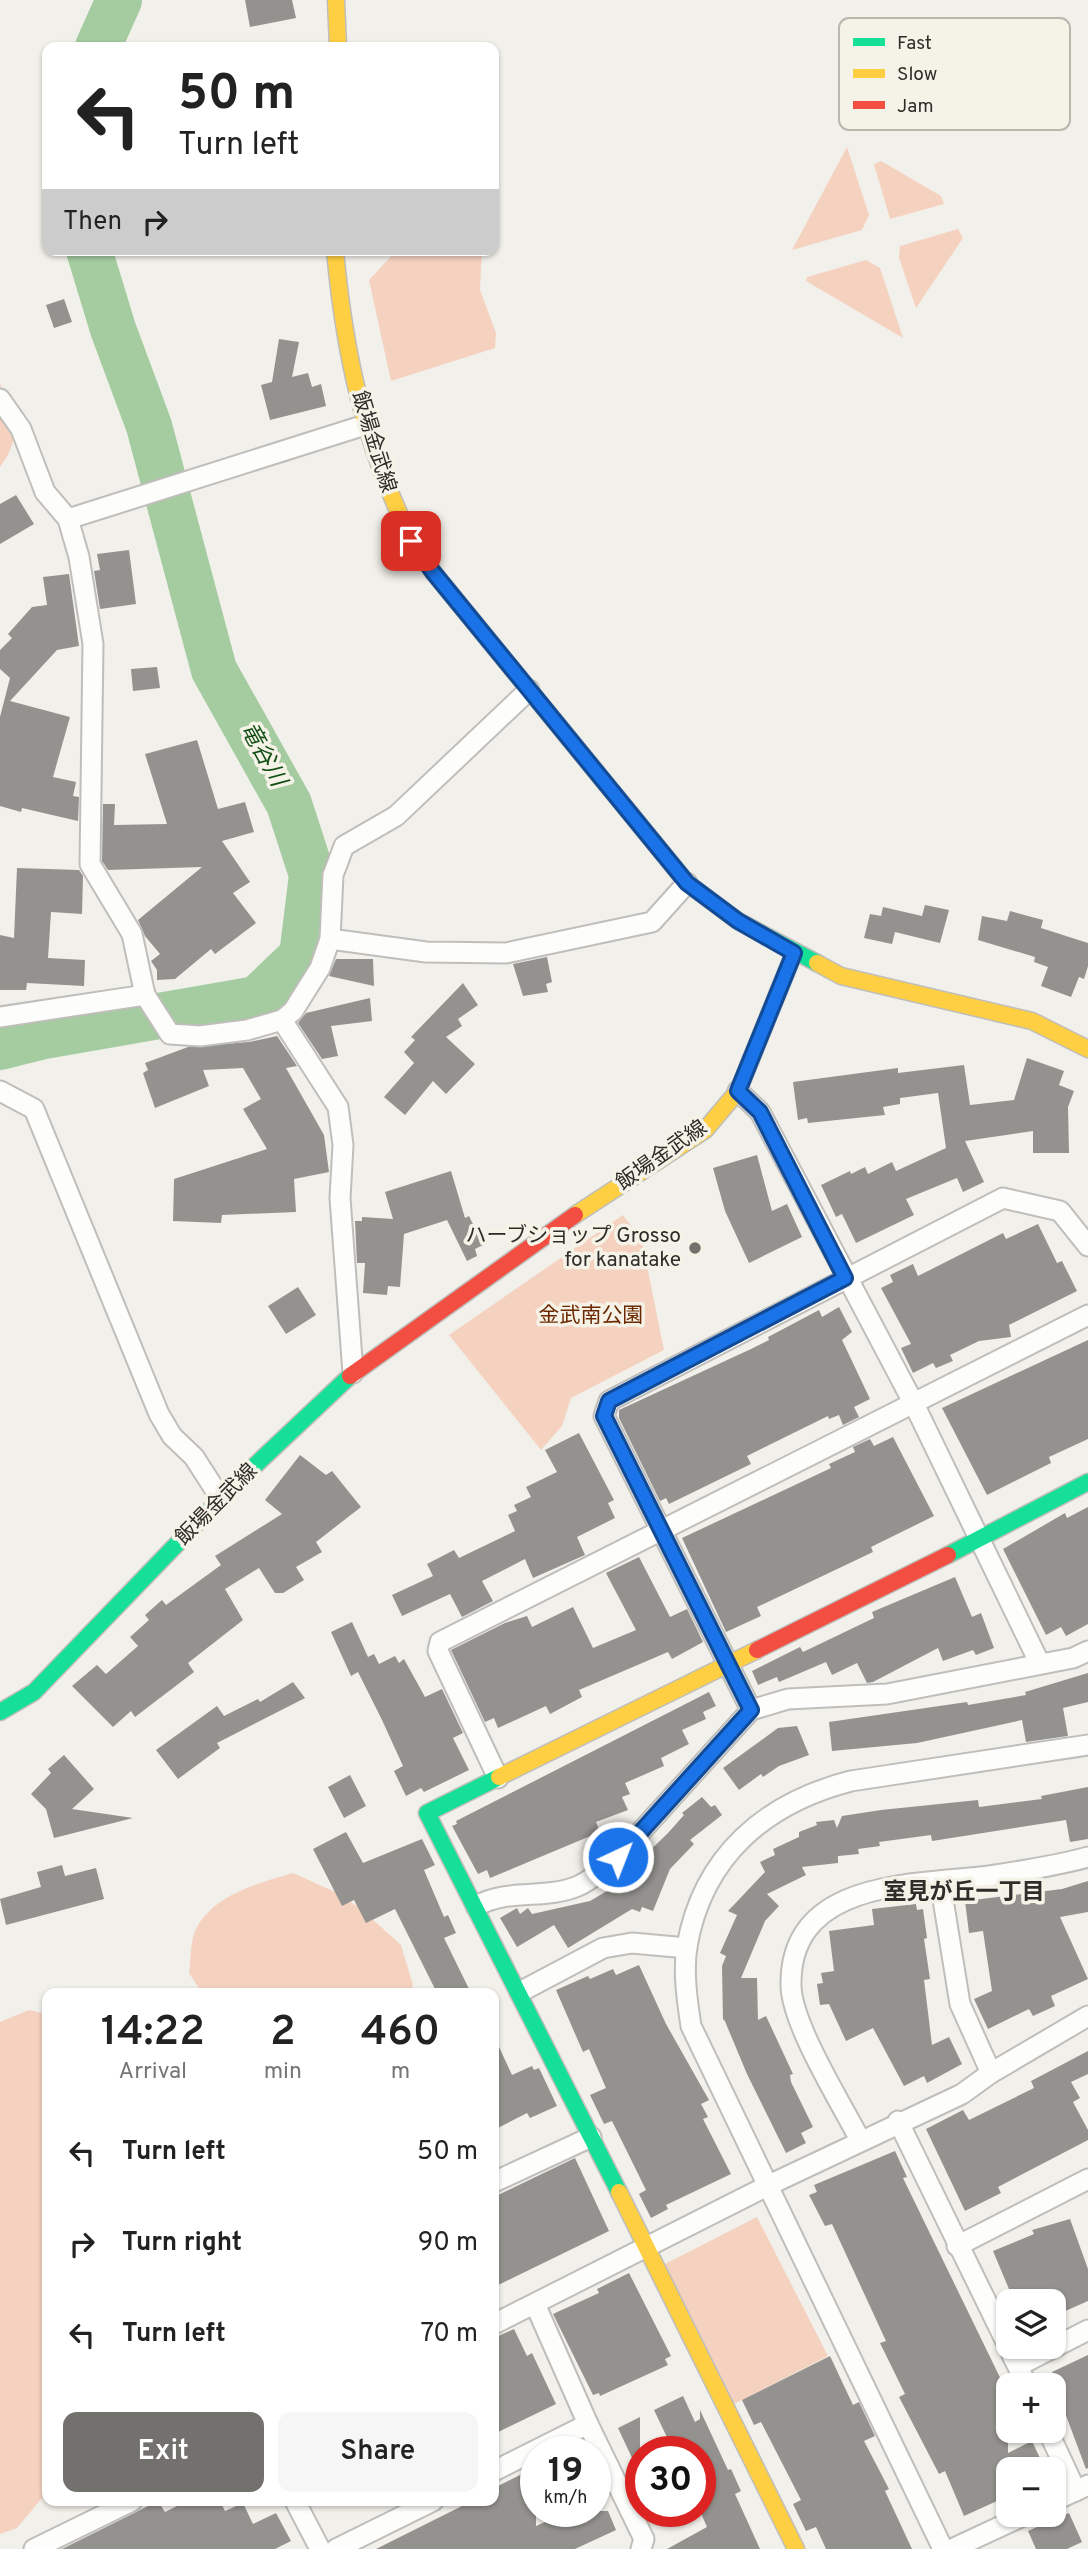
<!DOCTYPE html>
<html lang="en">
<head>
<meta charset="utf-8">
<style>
  :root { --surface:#fff; --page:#f6f6f6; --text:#222; --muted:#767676; --accent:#73716d }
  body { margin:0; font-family:Overpass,"Noto Sans JP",sans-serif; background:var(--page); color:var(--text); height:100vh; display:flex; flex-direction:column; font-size:26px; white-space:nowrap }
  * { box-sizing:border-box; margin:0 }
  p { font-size:23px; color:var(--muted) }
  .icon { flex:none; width:38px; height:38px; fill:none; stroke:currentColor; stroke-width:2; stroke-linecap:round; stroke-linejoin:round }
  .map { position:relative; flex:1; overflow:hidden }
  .side { position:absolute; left:42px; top:1988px; width:457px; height:518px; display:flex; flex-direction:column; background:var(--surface); border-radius:14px; box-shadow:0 2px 5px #0004 }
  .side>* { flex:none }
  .top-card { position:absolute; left:42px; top:42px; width:457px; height:214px; border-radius:14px; box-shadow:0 2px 5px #0004; background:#fff; color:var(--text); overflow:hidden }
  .fabs { position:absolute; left:996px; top:2289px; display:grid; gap:14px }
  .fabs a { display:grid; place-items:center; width:70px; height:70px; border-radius:14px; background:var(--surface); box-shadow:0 2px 5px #0004; font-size:35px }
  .speed { position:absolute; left:520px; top:2436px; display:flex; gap:14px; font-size:35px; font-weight:700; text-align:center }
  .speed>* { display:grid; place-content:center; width:91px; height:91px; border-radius:50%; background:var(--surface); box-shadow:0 2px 5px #0004; line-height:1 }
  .speed small { font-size:18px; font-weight:400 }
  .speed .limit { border:10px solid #d22; background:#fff; color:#111 }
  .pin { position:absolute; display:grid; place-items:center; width:60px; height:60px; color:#fff; margin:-30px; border-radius:14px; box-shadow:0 4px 10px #0006 }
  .me { position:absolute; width:77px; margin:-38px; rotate:43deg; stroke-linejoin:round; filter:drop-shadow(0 0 5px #0008) }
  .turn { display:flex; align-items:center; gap:24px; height:147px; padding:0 21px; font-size:32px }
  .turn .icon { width:91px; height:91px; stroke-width:2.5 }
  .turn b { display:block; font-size:49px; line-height:60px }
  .then { display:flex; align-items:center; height:66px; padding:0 21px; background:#0003; gap:14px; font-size:26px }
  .eta { display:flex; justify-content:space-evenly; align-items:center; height:119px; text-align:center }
  .eta b { font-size:42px; font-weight:600; line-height:49px }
  .action { display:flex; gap:14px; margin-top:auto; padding:14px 21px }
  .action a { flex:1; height:80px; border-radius:14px; background:var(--accent); color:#fff; font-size:28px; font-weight:600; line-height:80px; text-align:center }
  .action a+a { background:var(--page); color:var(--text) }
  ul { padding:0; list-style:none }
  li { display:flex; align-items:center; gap:21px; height:91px; padding:0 21px }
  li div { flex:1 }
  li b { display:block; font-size:26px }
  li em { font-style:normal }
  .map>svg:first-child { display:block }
  .green { fill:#f5d2c0 }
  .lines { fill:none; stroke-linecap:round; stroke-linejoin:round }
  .river { stroke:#a4cca0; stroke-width:46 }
  .building { fill:#94928e }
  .street-casing { stroke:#bfbeba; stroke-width:23 }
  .fast-casing { stroke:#bfbeba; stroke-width:19 }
  .slow-casing { stroke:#bfbeba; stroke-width:19 }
  .jam-casing { stroke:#bfbeba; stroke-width:19 }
  .street { stroke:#fdfdfc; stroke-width:19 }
  .fast { stroke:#16e098; stroke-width:16 }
  .slow { stroke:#ffcf43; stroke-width:16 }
  .jam { stroke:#f24e42; stroke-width:16 }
  .route-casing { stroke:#114b97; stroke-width:18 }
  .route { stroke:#1a73e8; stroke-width:12 }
  .poi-dot { fill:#73716d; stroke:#f5f2e7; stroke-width:2.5 }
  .labels { text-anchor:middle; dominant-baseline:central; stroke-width:7; stroke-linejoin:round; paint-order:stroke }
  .street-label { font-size:21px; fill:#2e2d29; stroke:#f5f2e7 }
  .poi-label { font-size:21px; fill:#2e2d29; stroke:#f5f2e7; text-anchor:end }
  .park-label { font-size:21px; fill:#6c2800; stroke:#f5f2e7 }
  .water-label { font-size:23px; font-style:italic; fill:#124f16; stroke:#f5f2e7 }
  .neighbourhood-label { font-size:23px; font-weight:bold; fill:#2e2d29; stroke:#f5f2e7 }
  .key { fill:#f5f2e7; stroke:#b9b7ae; stroke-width:2 }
  .key-label { font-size:19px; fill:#2e2d29 }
</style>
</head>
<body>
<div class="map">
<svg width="1088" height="2549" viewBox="0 0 1088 2549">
  <rect width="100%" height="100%" fill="#f2f0ea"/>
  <g class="green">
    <path d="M847,147L869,215L862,230L792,250Z"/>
    <path d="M881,161L941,196L944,204L890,219L874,164Z"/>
    <path d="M958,229L963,238L916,308L899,258L900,246Z"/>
    <path d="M397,250H482L480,290L496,333L495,348L391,381L369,280Z"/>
    <path d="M866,260L880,268L903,338L806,281L807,277Z"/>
    <path d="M0,384C15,418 23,436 0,467Z"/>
    <path d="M623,1215L642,1241L664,1350L571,1398L562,1426L541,1450L449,1335Z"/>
    <path d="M293,1873L335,1892L360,1908L401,1945L413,1985L410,1993H202L189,1973C191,1960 190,1941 196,1929C214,1894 259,1883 293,1873Z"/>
    <path d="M29,2010L47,2014V2492L17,2528L0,2534V2022Z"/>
    <path d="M757,2217L828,2356L734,2404L663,2265Z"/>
  </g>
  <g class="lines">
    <g class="river">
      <path d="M98,47L119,0"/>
      <path d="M0,1047L44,1036L257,999L302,956L312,875L289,804L214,670L149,426L113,329L89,250"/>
    </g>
  </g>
  <g class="building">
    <path d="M245,0H292L296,18L250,27Z"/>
    <path d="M64,299L72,322L54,328L46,305Z"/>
    <path d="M279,339L299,342L292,377L308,373L312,387L321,384L326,406L270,420L261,385L272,382Z"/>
    <path d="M16,495L34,524L0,544V504Z"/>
    <path d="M129,550L136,604L100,609L94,571L100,570L97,554Z"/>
    <path d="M69,574L79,646L57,650L10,701L70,717L53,777L76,782L73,796L79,797L78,821L22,808L21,812L0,806V717L10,678L0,669V650L12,638L8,634L32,607L47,605L43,577Z"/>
    <path d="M157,667L160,688L133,691L131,669Z"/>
    <path d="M197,740L218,809L245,802L254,832L222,841L250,882L233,893L256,923L215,954L211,949L175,979L157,980V970L151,961L160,954L145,936L138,920L202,867L108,870L102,861L103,804H115L114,825L167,824L145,754Z"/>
    <path d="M17,868L79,870L83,876L82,914L51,912L48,958L85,960L84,986L27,983L26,990H0V935L14,938Z"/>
    <path d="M925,905L949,910L940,943L895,932L892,944L864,938L870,914L881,916L883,907L922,916Z"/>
    <path d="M1010,911L1043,920L1041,928L1088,943V966L1084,979L1079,977L1071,997L1041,986L1048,967L1034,962L1035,957L978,940L982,916L1007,921Z"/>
    <path d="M547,957L552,982L546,984L548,992L523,996L513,964Z"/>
    <path d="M336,959H373L374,986L329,976Z"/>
    <path d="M463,983L478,1005L458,1019L462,1026L446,1037L475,1064L446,1094L433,1081L405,1115L384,1097L414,1063L404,1052L415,1040L411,1037Z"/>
    <path d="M370,998L372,1021L331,1026L338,1056L322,1059L298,1023L306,1013Z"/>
    <path d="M277,1036L297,1066L286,1068L324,1135L329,1172L294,1179L296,1212L222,1215L221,1223L173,1221L174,1179L267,1149L243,1109L261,1099L243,1068L203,1070L209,1086L155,1108L143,1073L148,1070L145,1063L188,1047L249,1042Z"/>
    <path d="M1027,1058L1064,1071L1059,1085L1074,1091L1068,1107L1069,1153H1033V1131L965,1141L984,1182L963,1192L957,1178L906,1199L914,1215L856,1243L842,1214L836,1217L821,1185L850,1171L851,1174L865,1167L868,1174L892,1162L896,1171L946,1148L938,1093L900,1098V1104L883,1107L885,1115L808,1123L807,1118L798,1120L793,1082L898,1068V1073L964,1065L970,1105L1014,1100Z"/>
    <path d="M757,1155L772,1211L787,1204L802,1237L749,1263L725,1211L713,1168Z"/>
    <path d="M451,1171L465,1218L469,1216L483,1245L475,1249L477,1256L467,1261L447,1220L404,1234L400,1287L388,1286L387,1295L363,1293L365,1263H357L355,1221H362V1217L393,1219L385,1192Z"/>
    <path d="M1038,1224L1057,1263L1062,1261L1077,1291L1009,1325L1011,1337L979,1341L950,1355L953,1361L936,1368L933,1363L913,1373L901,1348L911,1344L881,1288L893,1282L890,1275L913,1264L918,1276L1003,1233L1006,1239Z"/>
    <path d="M298,1287L316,1315L286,1334L268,1306Z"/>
    <path d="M839,1307L852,1332L842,1340L870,1399L854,1407L859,1417L843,1425L839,1415L829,1419L828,1416L747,1456L751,1464L669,1504L666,1498L660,1501L619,1418V1410L751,1349L769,1340L768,1337L819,1310L822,1317Z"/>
    <path d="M1088,1340V1439L1049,1457L1051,1463L987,1495L942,1408Z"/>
    <path d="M579,1433L614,1500L608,1503L615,1518L577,1537L585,1555L533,1578L525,1559L482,1581L493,1601L462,1617L450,1594L402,1616L392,1595L433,1576L427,1564L454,1550L459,1558L515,1531L508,1515L517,1511L514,1505L531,1497L526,1487L557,1472L545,1450Z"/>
    <path d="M893,1437L934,1516L871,1547L873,1552L757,1607L761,1616L726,1632L682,1538L831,1468L829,1464L855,1452L853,1447L870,1439L874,1446Z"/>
    <path d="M300,1455L326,1475L332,1471L361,1507L316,1542L322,1552L296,1567L304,1580L283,1593H275L259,1568L225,1589L243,1620L188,1663L194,1672L135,1717L131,1711L113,1727L72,1686L97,1665L106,1674L138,1646L130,1637L149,1620L145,1615L162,1600L166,1605L221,1565L215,1556L282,1514L265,1500Z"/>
    <path d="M1088,1507V1624L1066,1636L1061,1627L1046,1635L1003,1549L1065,1513L1067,1518Z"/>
    <path d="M639,1557L670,1617L687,1609L703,1642L672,1659L668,1652L579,1690L582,1697L550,1714L546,1706L498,1728L494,1718L485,1722L451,1650L505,1623L527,1616L532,1627L573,1607L593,1648L636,1630L606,1573Z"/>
    <path d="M955,1577L972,1617L981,1613L994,1648L976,1655L973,1650L943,1661L938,1648L873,1682L867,1683L857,1663L832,1675L826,1662L779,1682L777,1677L758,1685L752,1671L800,1647L803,1652L874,1618L872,1612Z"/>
    <path d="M352,1622L368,1657L374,1654L379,1664L395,1656L399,1663L404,1659L425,1697L442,1689L463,1733L453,1738L469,1770L424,1792L421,1788L406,1796L394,1771L403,1766L382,1720L358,1672L351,1676L331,1632Z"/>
    <path d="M1088,1673V1702L1063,1708L1068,1736L1026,1742L1022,1720L917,1743L832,1751L829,1722L967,1702L968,1705L1026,1695L1025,1692Z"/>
    <path d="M293,1682L305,1698L217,1743L220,1748L178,1779L156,1750L217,1706L224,1716L258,1699L260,1702Z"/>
    <path d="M709,1692L716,1706L703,1712L706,1719L682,1730L689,1744L661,1758L664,1766L625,1783L630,1794L622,1797L628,1810L596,1822L600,1832L490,1878L487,1870L478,1874L452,1826L457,1824L456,1821Z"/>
    <path d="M797,1726L809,1755L779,1766L763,1777L761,1774L739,1790L723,1768L778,1728Z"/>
    <path d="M64,1755L94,1789L72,1809L133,1818L54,1838L46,1809L31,1794L51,1773L48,1769Z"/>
    <path d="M350,1775L366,1806L344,1818L328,1787Z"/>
    <path d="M1088,1787V1839L1070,1842L1066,1820L932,1841L931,1835L879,1842L880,1846L858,1849L859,1854L838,1856V1863L802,1867L806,1875L767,1894L779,1906L765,1921L741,1978H757L758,2020L766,2016L793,2074L790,2075L791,2082L813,2127L801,2133L806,2143L786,2153L747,2074L724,2019L723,2021L722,1966L726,1956L720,1953L737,1915L728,1911L765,1872L760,1862L775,1855L773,1849L799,1837V1832L817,1825L816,1822L834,1820L837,1828L842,1816L881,1810L978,1800L979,1807L1042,1799L1041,1796Z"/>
    <path d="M702,1797L711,1807L715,1805L722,1815L690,1840L694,1844L670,1869L653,1911L642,1907L640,1912L632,1909L568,1948L554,1925L517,1947L500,1918L517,1908L520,1914L528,1908L532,1914L590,1901L622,1882L627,1884L635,1865L668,1833L684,1815L682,1813Z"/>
    <path d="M346,1832L363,1863L422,1839L435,1865L424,1870L444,1917L448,1915L456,1933L444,1938L471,1993H437L395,1909L366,1923L354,1900L342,1906L313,1849Z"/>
    <path d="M62,1865L65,1876L96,1868L104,1899L6,1925L0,1899L41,1887L37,1872Z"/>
    <path d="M1088,1881V1912L1060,1917L1088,1979L1051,1996L1055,2006L1033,2016L1029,2009L988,2029L974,1999L992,1991L983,1931L969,1933L965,1901L1062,1889Z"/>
    <path d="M916,1904L917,1910L923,1909L927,1938L924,1939L930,1979L924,1980L932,2045L949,2037L962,2064L927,2083L924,2076L904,2086L873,2028L846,2041L829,2004L820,2005L817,1984L823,1983L821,1973L834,1971L829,1931L874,1925L872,1909Z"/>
    <path d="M639,1965L666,2024L709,2100L701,2104L708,2117L703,2119L731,2174L666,2205L668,2209L651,2218L639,2194L646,2190L612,2121L604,2124L590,2095L606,2088L589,2049L583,2052L556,1990L588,1976L590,1979L613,1969L616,1975Z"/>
    <path d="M494,2036L512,2075L532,2066L534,2070L539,2068L557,2106L530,2118L527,2113L494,2130Z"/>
    <path d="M1088,2051V2074L1071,2082L1080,2098L1073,2102L1088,2130V2140L998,2187L1001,2193L965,2211L926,2129L963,2110L969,2120L1034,2088L1031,2081Z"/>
    <path d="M895,2151L907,2177L903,2178L1008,2394V2453L1032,2441L1045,2469H1008V2496L964,2516L945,2471L939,2474L899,2397L905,2394L880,2343L886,2341L832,2224L825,2226L809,2195L817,2192L814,2185Z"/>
    <path d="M575,2158L609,2231L494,2287V2197Z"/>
    <path d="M1070,2219L1088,2269V2301L1054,2316V2301H1014L993,2251L1034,2234L1032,2230Z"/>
    <path d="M629,2273L671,2356L665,2359L668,2365L600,2396L599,2393L593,2395L553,2314L599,2293L597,2289Z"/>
    <path d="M514,2329L527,2356L532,2353L556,2404L494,2434V2338Z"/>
    <path d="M1088,2355V2468L1086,2469L1061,2402L1065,2401L1052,2372Z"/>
    <path d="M830,2356L853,2405L859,2402L875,2436L864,2441L889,2489L885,2491L912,2549H826L816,2527L806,2531L793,2504L801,2500L761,2422L754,2425L742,2400Z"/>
    <path d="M683,2396L695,2422L700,2419V2410L728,2470L731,2469L741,2491L735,2494L760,2549H667L707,2527L700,2511V2452H674L654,2410Z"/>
    <path d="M640,2417V2475L618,2428Z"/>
    <path d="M536,2467V2526L570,2511H608L616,2530L575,2549H376L472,2501H494V2488Z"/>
    <path d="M158,2501L165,2512L187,2501H220L225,2511L243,2503L253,2524L276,2513L291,2541L275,2549H62Z"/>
    <path d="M1069,2513L1082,2542L1067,2549H1036L1028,2531Z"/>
  </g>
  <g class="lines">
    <defs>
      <g id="street">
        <path d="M0,399L21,429L45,492L68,519L79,557L93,644L90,864L132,934L145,995L170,1034L200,1036L247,1030L282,1020L293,1011L320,968L330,939L333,875L344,846L396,816L529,690"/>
        <path d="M68,519L365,425"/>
        <path d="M330,939L426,952L506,953L652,922L687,883"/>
        <path d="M0,1017L145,995"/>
        <path d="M282,1020L338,1107L343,1145L340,1198L353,1373"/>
        <path d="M0,1091L34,1109L159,1414L172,1436L194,1457L221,1499"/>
        <path d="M738,1091L760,1112L914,1404L1039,1662"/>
        <path d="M751,1710L604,1416L609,1401L1003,1198L1060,1211L1088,1246"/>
        <path d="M498,1778L438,1651L440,1642L1088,1315"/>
        <path d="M940,1881L960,2004L991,2073"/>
        <path d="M476,1906C510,1888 545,1900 578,1886C592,1880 606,1867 618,1857L751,1710L788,1699L887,1694L1073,1658L1088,1651"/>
        <path d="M520,1992L603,1948L632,1943L687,1948"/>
        <path d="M898,2121L1008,2346"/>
        <path d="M860,2140C841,2103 792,2025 791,1986C789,1879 915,1885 989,1876C1022,1871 1056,1866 1088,1857"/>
        <path d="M494,2182L591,2137"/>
        <path d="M957,2246L1088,2179"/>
        <path d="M535,2304L588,2424L644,2539L641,2549"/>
        <path d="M494,2324L769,2185L962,2094L991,2073L1088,2016"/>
        <path d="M1012,2355L1027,2385"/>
        <path d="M1018,2366L1088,2330"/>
        <path d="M1048,2431L1076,2491"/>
        <path d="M494,2471L588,2424"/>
        <path d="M295,2501L320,2549"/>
        <path d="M1054,2501L1088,2485"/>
        <path d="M34,2549L132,2501"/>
        <path d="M336,2549L433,2501"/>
        <path d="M943,2549L691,2026C687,2000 683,1972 687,1946C703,1856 765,1803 851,1781L1088,1745"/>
        <path d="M952,2549L1025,2515"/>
      </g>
      <g id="fast">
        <path d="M410,536L433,572L687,883L738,921L817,963"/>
        <path d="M948,1555L1088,1482"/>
        <path d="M0,1712L34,1692L231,1488L350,1376"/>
        <path d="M499,1777L427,1813L619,2192"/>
      </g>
      <g id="slow">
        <path d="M336,0L338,47"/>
        <path d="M335,250C344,351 364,445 410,536"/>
        <path d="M817,963L841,976L1032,1021L1088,1049"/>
        <path d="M575,1215L705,1130L738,1091L794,953"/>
        <path d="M499,1777L757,1650"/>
        <path d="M619,2192L796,2549"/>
      </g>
      <g id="jam">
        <path d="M350,1376L575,1215"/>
        <path d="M757,1650L948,1555"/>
      </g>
    </defs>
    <use href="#street" class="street-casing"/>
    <use href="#fast" class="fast-casing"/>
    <use href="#slow" class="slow-casing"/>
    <use href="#jam" class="jam-casing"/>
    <use href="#street" class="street"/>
    <use href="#fast" class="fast"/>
    <use href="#slow" class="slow"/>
    <use href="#jam" class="jam"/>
  </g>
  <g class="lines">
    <defs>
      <path id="route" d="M411,541L433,572L687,883L738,921L794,953L738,1091L760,1112L845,1278L609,1401L604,1416L751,1710L618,1857"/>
    </defs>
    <use href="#route" class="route-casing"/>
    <use href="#route" class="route"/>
  </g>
  <circle class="poi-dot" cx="695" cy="1248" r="7"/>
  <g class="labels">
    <g class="street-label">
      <text transform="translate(373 442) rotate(73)">飯場金武線</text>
      <text transform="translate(662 1156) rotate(-35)">飯場金武線</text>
      <text transform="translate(217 1505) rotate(-45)">飯場金武線</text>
    </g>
    <g class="poi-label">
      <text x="681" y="1236">ハーブショップ Grosso<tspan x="681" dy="24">for kanatake</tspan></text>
    </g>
    <g class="park-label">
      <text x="591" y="1316">金武南公園</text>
    </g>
    <g class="water-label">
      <text transform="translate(262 755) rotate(61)">竜谷川</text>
    </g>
    <g class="neighbourhood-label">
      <text x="964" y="1893">室見が丘一丁目</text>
    </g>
  </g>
  <rect x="839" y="18" width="231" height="112" rx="10" class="key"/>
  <rect x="853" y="38" width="32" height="8" fill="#16e098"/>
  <rect x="853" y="69" width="32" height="9" fill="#ffcf43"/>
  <rect x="853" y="101" width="32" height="8" fill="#f24e42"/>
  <g class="key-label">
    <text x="897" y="49">Fast</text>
    <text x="897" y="80">Slow</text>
    <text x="897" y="112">Jam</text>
  </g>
</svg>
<div class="fabs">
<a><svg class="icon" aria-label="layers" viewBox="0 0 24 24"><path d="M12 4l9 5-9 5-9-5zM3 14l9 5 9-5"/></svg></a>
<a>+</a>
<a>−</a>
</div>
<div class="speed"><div>19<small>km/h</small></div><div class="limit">30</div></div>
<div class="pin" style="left:411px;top:541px;background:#d93025"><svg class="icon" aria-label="arrive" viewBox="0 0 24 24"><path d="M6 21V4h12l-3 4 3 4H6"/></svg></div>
<svg class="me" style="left:618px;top:1857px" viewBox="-20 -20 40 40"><circle r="17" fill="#1a73e8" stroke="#fff" stroke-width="3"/><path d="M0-11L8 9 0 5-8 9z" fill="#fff"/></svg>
<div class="top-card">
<div class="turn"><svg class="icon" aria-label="left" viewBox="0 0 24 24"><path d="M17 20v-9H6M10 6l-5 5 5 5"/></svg><div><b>50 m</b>Turn left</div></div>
<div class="then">Then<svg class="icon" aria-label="right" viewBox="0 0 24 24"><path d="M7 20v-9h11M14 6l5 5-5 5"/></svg></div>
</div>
<section class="side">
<div class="eta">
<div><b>14:22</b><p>Arrival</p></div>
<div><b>2</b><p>min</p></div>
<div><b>460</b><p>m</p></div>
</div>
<ul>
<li><svg class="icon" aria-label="left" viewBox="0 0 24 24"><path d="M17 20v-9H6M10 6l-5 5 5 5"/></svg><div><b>Turn left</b></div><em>50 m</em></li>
<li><svg class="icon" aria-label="right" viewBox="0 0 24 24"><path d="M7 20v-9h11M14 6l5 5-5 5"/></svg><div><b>Turn right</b></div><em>90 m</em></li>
<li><svg class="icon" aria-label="left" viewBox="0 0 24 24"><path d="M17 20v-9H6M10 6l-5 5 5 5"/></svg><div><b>Turn left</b></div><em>70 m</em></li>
</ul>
<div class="action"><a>Exit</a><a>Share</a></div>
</section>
</div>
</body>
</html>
